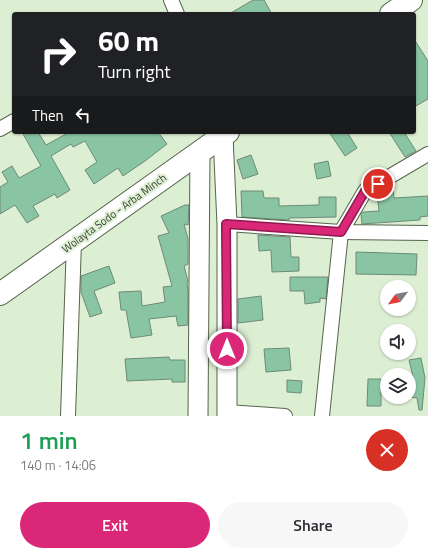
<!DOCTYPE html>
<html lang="en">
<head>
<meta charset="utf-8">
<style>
  :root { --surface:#fff; --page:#f7f7f7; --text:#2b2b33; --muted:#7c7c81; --accent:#db2777 }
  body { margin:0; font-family:"Titillium Web",sans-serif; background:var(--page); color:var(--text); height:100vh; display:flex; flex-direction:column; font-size:15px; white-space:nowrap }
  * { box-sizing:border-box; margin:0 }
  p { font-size:13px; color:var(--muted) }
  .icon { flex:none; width:22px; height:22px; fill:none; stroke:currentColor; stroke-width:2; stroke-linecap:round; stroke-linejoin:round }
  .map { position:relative; height:416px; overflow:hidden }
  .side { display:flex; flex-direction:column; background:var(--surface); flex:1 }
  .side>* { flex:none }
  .hud { position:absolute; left:12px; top:12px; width:404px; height:122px; border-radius:4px; box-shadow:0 1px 3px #0004; background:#202124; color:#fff; overflow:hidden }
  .needle { width:26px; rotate:238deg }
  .tools { position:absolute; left:380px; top:280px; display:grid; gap:8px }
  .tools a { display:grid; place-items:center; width:36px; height:36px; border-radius:50%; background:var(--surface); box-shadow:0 1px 3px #0004; font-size:20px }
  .pin { position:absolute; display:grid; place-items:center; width:34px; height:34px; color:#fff; margin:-17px; border:2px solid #fff; border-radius:50%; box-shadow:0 1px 4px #0007 }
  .me { position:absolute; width:44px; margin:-22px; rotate:0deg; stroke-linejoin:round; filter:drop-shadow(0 0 3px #0008) }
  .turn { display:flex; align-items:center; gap:14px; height:84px; padding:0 20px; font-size:18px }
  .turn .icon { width:52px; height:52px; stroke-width:2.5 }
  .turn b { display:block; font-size:28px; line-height:34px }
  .then { display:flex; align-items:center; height:38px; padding:0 20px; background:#0003; gap:8px; font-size:15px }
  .round { display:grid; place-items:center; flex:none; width:42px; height:42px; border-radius:21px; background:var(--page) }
  .overview { display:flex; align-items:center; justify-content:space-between; height:68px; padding:0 20px }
  h1 { font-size:24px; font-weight:600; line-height:30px; color:#1e9e55 }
  .cta { display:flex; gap:8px; margin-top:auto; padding:8px 20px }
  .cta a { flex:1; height:46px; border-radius:24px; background:var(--accent); color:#fff; font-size:16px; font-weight:600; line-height:46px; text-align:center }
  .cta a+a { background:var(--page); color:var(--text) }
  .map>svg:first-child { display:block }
  .building { fill:#89c5a3; stroke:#6d8a79 }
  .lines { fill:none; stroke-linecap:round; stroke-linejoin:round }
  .minor-casing { stroke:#55644c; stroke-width:16 }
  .secondary-casing { stroke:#55644c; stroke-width:21 }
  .trunk-casing { stroke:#55644c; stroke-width:24 }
  .minor { stroke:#fff; stroke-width:14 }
  .secondary { stroke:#fff; stroke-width:19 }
  .trunk { stroke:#fff; stroke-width:22 }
  .route-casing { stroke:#8e194d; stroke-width:10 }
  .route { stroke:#db2777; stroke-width:7 }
  .labels { text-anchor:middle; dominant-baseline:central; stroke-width:4; stroke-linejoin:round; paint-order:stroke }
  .street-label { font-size:11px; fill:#373e33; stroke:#ddefd3 }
</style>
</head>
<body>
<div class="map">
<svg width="428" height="416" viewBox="0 0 428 416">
  <rect width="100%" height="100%" fill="#ddefd3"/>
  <g class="building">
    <path d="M253,0H264L272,14H229Z"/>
    <path d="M414,39L428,61V99L414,107Z"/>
    <path d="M22,132H38L46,145L66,134L64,132H158L167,144L145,161L123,176L118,168L94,184L85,170L97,162L85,141L73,147L71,144L51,156L70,190L57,198L55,194L33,206L39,216L27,223L15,205L0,214V187L8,182L2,172L12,166L19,178L41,166Z"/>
    <path d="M329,132H347L357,148L345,156Z"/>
    <path d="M389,132H404L416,151L405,157Z"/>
    <path d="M251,155L258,174L243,179L237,160Z"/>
    <path d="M328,161L331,176L317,179L314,164Z"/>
    <path d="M393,186L394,198L428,196V216L420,217V220L362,224L361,214L363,212L379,211L377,194L387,188Z"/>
    <path d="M241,191H263L264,198H279V206L319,205V197H336V217L289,218V220L242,217Z"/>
    <path d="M185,205H189L188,225L184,224L188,239V264L184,266L188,281L187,282L188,293V325L178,326L176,316L149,319L152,335L131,338L126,310H121L119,292L141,291L142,306L165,302L163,287L172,286L158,236L169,233L161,216Z"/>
    <path d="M258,235L290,237L291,257H299V271L272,272L271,250L259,251Z"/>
    <path d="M356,252L417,254L416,275L356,274Z"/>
    <path d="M109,266L115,283L94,291L102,313L90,317L81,292V276Z"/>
    <path d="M290,277H328L326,299L320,298V302L305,304L304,291H290Z"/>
    <path d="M261,296L263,320L238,323V299Z"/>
    <path d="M289,348L291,370L266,372L264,349Z"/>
    <path d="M169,357L170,360H185V382H172V379L127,381L125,359Z"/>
    <path d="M421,358L425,378L422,410H419L417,398L409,397V376L413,377L409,360Z"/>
    <path d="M368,379H381V406H367Z"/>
    <path d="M287,380L302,381L301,393L287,392Z"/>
  </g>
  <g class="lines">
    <defs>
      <g id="minor">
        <path d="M171,0L177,14"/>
        <path d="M0,129L14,121"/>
        <path d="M227,224L341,232L428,233"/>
        <path d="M227,412L285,416"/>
        <path d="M68,416L74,242"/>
        <path d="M322,416L341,232L365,191L428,154"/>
      </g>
      <g id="secondary">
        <path d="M223,136L227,224V416"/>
        <path d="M198,416L200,152"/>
      </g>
      <g id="trunk">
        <path d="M391,14L411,0"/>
        <path d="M0,294L228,132"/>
      </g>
    </defs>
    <use href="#minor" class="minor-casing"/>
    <use href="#secondary" class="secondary-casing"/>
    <use href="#trunk" class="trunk-casing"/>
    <use href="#minor" class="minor"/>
    <use href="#secondary" class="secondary"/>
    <use href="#trunk" class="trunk"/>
  </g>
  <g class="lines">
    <defs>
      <path id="route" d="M227,349L226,224L341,232L365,191L378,184"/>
    </defs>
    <use href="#route" class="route-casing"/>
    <use href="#route" class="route"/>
  </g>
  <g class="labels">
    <g class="street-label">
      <text transform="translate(114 213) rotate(-36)">Wolayta Sodo - Arba Minch</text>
    </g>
  </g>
</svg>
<div class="tools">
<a><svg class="needle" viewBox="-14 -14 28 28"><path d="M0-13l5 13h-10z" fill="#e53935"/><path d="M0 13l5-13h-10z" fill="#7c7c81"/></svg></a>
<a><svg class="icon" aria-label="sound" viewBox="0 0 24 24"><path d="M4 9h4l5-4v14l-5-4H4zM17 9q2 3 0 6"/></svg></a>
<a><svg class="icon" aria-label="layers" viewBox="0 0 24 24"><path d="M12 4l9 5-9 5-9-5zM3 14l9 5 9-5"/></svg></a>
</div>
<div class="pin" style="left:378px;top:184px;background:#d93025"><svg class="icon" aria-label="arrive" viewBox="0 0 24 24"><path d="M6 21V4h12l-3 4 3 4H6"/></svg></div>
<svg class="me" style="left:227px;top:349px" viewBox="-20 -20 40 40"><circle r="17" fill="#db2777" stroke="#fff" stroke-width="3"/><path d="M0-11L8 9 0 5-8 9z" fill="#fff"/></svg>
<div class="hud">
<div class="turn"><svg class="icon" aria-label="right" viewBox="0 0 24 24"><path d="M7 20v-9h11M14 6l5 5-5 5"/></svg><div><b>60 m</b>Turn right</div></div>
<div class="then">Then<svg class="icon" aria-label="left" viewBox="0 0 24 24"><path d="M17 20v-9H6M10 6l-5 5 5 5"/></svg></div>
</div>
</div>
<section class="side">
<div class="overview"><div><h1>1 min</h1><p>140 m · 14:06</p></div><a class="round" style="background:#d93025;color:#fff"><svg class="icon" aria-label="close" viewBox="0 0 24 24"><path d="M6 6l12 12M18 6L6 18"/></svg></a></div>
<div class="cta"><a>Exit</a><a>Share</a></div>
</section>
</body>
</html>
